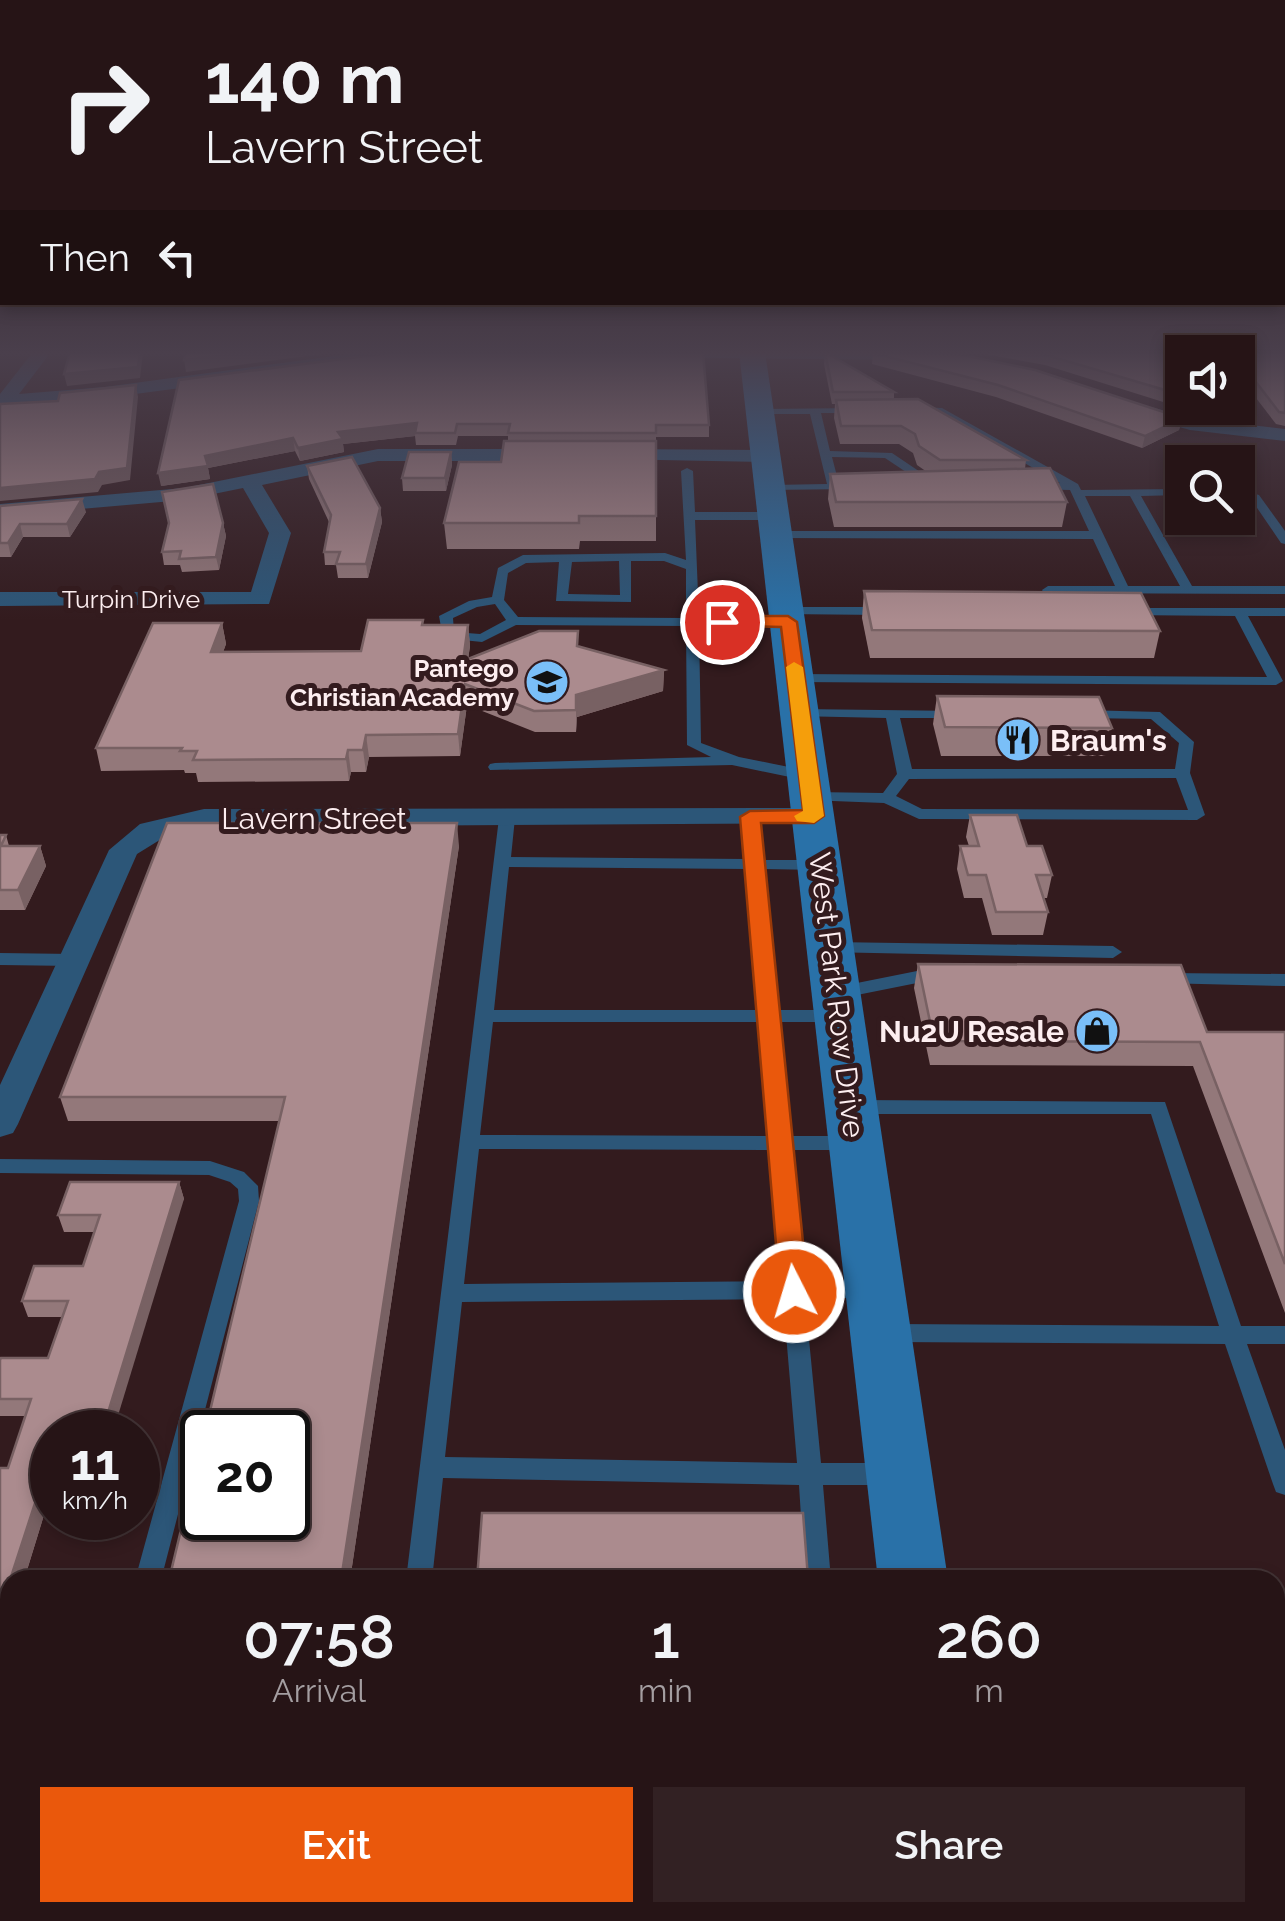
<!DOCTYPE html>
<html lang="en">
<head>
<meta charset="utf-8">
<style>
  :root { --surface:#261416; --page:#322123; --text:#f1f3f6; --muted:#a49ea1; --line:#423335; --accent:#ea580c }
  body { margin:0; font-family:Raleway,sans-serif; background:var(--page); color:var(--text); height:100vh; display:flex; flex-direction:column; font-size:38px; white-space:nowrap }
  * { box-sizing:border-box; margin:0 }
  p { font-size:32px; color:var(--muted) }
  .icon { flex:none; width:55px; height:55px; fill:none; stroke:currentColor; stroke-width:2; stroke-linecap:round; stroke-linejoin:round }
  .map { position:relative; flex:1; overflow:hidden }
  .panel { position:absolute; left:0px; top:1570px; width:1285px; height:352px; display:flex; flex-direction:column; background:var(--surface); border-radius:30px 30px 0 0; box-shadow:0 5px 15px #0003,0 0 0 2px var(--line) }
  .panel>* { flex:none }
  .hud { position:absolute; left:0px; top:0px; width:1285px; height:305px; box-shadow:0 5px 15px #0003,0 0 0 2px var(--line); background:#261416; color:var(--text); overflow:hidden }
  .buttons { position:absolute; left:1165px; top:335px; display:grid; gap:20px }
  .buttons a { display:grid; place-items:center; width:90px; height:90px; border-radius:0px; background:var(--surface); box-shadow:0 5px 15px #0003,0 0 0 2px var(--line); font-size:50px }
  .speed { position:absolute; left:30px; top:1410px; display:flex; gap:20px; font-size:50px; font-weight:700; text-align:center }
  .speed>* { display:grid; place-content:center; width:130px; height:130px; border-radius:50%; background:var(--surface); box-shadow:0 5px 15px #0003,0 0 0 2px var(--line); line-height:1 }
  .speed small { font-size:25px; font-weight:400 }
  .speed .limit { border:5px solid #111; border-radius:15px; background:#fff; color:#111 }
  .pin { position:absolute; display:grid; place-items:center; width:85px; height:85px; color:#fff; margin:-42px; border:5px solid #fff; border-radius:50%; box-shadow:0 2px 10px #0007 }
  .me { position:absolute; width:110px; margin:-55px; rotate:355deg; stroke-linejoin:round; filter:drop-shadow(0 0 8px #0008) }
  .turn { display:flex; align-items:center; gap:35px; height:210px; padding:0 40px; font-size:45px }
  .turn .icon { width:130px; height:130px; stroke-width:2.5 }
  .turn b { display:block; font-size:70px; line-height:85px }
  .then { display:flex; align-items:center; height:95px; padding:0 40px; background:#0003; gap:20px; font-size:38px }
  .eta { display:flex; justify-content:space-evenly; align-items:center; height:170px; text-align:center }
  .eta b { font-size:60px; font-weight:600; line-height:70px }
  .action { display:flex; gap:20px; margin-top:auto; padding:20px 40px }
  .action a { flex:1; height:115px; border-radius:0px; background:var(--accent); color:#fff; font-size:40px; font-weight:600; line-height:115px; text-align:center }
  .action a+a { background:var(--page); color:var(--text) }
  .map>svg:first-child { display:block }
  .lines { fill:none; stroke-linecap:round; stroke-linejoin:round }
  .lane { fill:#2c5678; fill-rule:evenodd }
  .street { fill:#2c5678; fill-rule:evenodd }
  .secondary { fill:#2971a8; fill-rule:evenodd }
  .wall { fill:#93787a }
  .shaded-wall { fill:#786163 }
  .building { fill:#ab8b8e; stroke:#786163; stroke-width:2.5 }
  .route { fill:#ea580c; stroke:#983908; stroke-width:2.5 }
  .slow { fill:#f59e0b }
  .labels { text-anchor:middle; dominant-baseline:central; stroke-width:10; stroke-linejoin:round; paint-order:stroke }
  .far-street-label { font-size:25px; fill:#fdeef0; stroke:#331b1e }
  .far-poi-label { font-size:25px; font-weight:bold; fill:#fdeef0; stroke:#331b1e; text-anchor:end }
  .poi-label { font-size:30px; font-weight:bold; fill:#fdeef0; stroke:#331b1e; text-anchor:start }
  .street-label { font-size:30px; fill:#fdeef0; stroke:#331b1e }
</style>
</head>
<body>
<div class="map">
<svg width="1285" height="1921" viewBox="0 0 1285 1921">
  <rect width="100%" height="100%" fill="#331b1e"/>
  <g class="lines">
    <g class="lane">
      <path d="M917,407L942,408L1078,484L1081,490L1182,489V495L1141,496L1192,586H1285V594L1044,593L1042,590L1048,586H1115L1093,539L772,538L770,535L776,531H1089L1070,490L1032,489V485L1060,483L936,413L913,412L912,410ZM1085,496H1130L1180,586H1128Z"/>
      <path d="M860,408L861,410L856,413H821L830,451L892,453L935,482V486H927L885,458L832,457L839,484L854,485V489L767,490L765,488L771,485L827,484L810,414H760L756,413V409Z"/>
      <path d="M687,468L693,471L695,512H773L779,516L773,520H695L699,618H789L796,622L789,626H699L701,743L739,757L809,771L817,776L809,781L732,765L490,770L488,767L490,764L495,763L711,757L687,745L686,626L516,625L482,642L443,638L439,616L469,601L492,597L498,568L523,555L665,553L686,560L681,471ZM619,561L620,595L568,594L572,562ZM631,561H664L686,569V618L518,617L504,600L508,573L526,563L559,562L556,601L631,602ZM495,604L506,620L480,634L454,632L453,618L477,607Z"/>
      <path d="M1238,489L1259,495L1285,531V544L1281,543L1251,499L1238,495Z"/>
      <path d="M787,607H882L888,611L882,615L782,614V608Z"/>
      <path d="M1128,608H1285V616H1248L1283,681L1276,685L796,682L789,678L796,674L1267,677L1235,616L1123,615L1122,612Z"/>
      <path d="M800,709L961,711V717L956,718H900L912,769H1175L1179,743L1151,719L1082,718L1075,714L1082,710L1160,712L1194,742L1190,773L1205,815L1197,820L919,819L884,803L807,800L804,797L812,792L883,793L897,774L886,718L795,716V710ZM1176,778L1188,810L922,809L896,796L909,779Z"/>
      <path d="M750,812L758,817L762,860H820L828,865L820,870L763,869L777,1010H838L847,1016L838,1022H778L789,1136H849L856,1138L859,1143L856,1148L849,1150H790L803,1281L869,1280L877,1283L880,1289L877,1295L869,1298H805L821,1463H889L898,1466L901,1474L898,1482L889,1485H823L831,1580H805L799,1485L443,1478L432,1580H406L499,818L507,813L515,818L511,857L746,859L742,817ZM509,867L747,869L759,1010H494ZM493,1022H760L769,1136L480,1135ZM479,1149L770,1150L782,1281L464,1284ZM783,1299L797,1463L445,1457L462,1302Z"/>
      <path d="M831,942L1113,946L1122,952L1113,958L825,952L822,948L825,944Z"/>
      <path d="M0,953L74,954L83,960L74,966L0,965Z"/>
      <path d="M917,971H940L949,977L940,983H917L837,999L828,993L837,987Z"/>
      <path d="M1166,973L1285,974V986L1160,983L1157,979Z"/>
      <path d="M856,1100L1165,1102L1241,1326H1285V1344H1247L1285,1450V1495L1276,1492L1273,1484L1225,1344L890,1342L882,1339L879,1333L882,1327L890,1324L1219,1326L1151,1114H856L849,1112L846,1107L849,1102Z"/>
      <path d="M0,1159L210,1161L244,1172L258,1186L259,1201L161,1580H135L239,1201L238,1189L230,1182L209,1175L0,1173Z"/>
      <rect x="1275" y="1666" width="10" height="26"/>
      <path d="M44,1912H74L72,1921H42Z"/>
      <path d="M365,1912H395L394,1921H364Z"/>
      <path d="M478,1912H508L507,1921H477Z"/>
    </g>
    <g class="street">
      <path d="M33,352H45L48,356L19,394L105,387L363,352H425L416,357L105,398L0,407V394Z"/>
      <path d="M620,352H921L923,355L914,360L629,357Z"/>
      <path d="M1140,404L1191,418L1285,429V441L1190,430L1133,414L1130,410Z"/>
      <path d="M378,449H546L556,455L546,461H378L262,485L291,533L269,604L0,606V592H251L269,533L243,488L184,500L0,516V504L184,488Z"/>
      <path d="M615,449L767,450L777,456L767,462L608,459L605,455Z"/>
      <path d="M814,808L824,811L829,817L824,823L204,827L171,833L137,854L18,1124L13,1133L0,1137V1085L109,850L140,824L204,809Z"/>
    </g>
    <g class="secondary">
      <path d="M739,352H765L948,1580H878Z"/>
      <path d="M918,1912H999L1000,1921H918Z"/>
    </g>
  </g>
  <g class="wall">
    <path d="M397,352L709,425V437H656V541H580L579,549H447L444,523L501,462L508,441V436H458L456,445H416L415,436L343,444L344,452L300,461L295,451L208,468L210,479L161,486Z"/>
    <path d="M825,352L894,392V399L1026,460L1025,469L1067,502L1062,527H834L828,499L830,474L927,472L917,465L913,453L899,444H840L834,418L835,404H832L824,364Z"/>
    <path d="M974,352H1285V426L1276,424L1253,394L1238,402V352H1182V408H1226L1208,416L1045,365Z"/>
    <path d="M873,353L1182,418L1179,430L1142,448L996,397L872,364Z"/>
    <path d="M451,452L452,465L446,491H403L402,478Z"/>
    <path d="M307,466L380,508L382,522L368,578H338L336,565H325L324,552L329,522L309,479Z"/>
    <path d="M0,506L86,512L70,537H23L11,557H0Z"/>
    <path d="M223,523L226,536L219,570L182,572L180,565H164L162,552Z"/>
    <path d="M864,591L1160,631L1154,658H870L862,618Z"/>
    <path d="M222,623L226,644L223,652L361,651L424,625H468L470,646L468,659L578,646L664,670L663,691L577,717L576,732H535L467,705L460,756L369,757L366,772H351L349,781L198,782L196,773H185L184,770L101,771L96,748Z"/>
    <path d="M937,696L1112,728L1106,756H941L933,724Z"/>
    <path d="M970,815L1027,846L1052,875L1047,898H1043L1048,912L1043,935H992L982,898H964L957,869L960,846H969L966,837Z"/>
    <path d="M0,835H6L9,846H40L46,866L25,910H0Z"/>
    <path d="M459,846L350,1580H169L280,1121H68L60,1097Z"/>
    <path d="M918,964L1207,1032H1285V1313L1193,1066L930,1065L914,988Z"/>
    <path d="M179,1182L184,1199L52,1432V1489L24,1580H10V1647L0,1679L8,1468L26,1416H0V1360L48,1358L62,1317H28L22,1301L83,1266L95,1232H64L58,1215Z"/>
    <path d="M1285,1727V1921H1115L1113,1912H1275Z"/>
  </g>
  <g class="shaded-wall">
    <path d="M140,352H143L140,378L67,386L64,374Z"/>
    <path d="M251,352H338L186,372L184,360Z"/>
    <path d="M1256,382L1253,394L1238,402V391Z"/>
    <path d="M136,385L138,397L130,480L102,485L98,492L0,501V488Z"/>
    <path d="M1210,408H1226L1208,416Z"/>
    <path d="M1182,418L1179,430L1142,448L1145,436Z"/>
    <path d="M417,423L415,436L343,444L344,452L300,461L298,448L338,432Z"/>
    <path d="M293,438L295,451L208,468L210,479L161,486L158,473L205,456Z"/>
    <path d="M451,452L452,465L446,491L445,478Z"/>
    <path d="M82,499L86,512L70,537L67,524Z"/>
    <path d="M380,508L382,522L368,578L366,564Z"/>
    <path d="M223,523L226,536L219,570L216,557Z"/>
    <path d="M20,524L23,537L11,557L8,543Z"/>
    <path d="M222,623L226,644L215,674L211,652Z"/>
    <path d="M468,625L470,646L465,682L463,661Z"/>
    <path d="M664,670L663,691L577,717L576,732V695Z"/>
    <path d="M465,684L467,705L460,756L458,734Z"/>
    <path d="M366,735L369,757L366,772L363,750Z"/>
    <path d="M348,750L351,772L349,781L346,759Z"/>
    <path d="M457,823L459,846L350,1580H341Z"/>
    <path d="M40,846L46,866L25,910L18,890Z"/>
    <path d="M179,1182L184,1199L113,1432H102Z"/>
    <path d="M52,1451V1489L24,1580H11Z"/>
    <path d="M10,1606V1647L0,1679V1638Z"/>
    <path d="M10,1883V1912H15L12,1921H0Z"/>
    <path d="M290,1912H300L299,1921H288Z"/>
  </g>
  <g class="building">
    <path d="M70,352H140L138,367L64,374Z"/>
    <path d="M186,352H251L184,360Z"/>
    <path d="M397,352H703L709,425H656V433H508L510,424H457L455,433H415L417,423L338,432L343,439L298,448L293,438L205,456L208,466L158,473L179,380Z"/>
    <path d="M825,352L894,392H833Z"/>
    <path d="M1036,352H1285V413L1279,412L1256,382L1238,391V352H1182V395Z"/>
    <path d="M873,353L958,354L1035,370L1182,418L1145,436L998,385Z"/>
    <path d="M136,385L127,468L99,472L95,479L0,488V404L58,401L60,393Z"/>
    <path d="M918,399L1026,460H940L919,446L915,434L901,426H841L836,400Z"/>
    <path d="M504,441H656V516H579V523H444L459,462H501Z"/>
    <path d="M409,452H451L445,478H402Z"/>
    <path d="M352,457L380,508L366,564H336L340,552H324L331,515L307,466Z"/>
    <path d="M1050,468L1067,502H836L830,474Z"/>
    <path d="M213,484L223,523L216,557L179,559L181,551L162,552L169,523L162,492Z"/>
    <path d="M82,499L67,524H20L8,543H0V506Z"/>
    <path d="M864,591L1141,593L1160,631L872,630Z"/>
    <path d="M368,620H423L422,625H468L463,661L539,631H578L577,646L664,670L576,695V710L534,711L465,684L458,734L366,735L363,750H348L346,759L193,760L197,751H180L182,748H96L153,623H222L211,652L361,651Z"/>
    <path d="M937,696L1099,697L1112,728L945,727Z"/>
    <path d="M970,815H1017L1027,846H1042L1052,875H1036L1048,912H996L986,875H968L960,846H979Z"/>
    <path d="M167,823H457L341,1580H169L202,1442V1518H288V1432H205L285,1097H60Z"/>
    <path d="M0,835H6L1,846H40L18,890H0Z"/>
    <path d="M918,964L1181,965L1207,1032H1285V1264L1200,1042L934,1041Z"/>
    <path d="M70,1182H179L102,1432H52V1451L10,1580L7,1594H10V1607L0,1638V1468H8L31,1399H0V1360L1,1358H48L68,1301H22L34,1266H83L100,1215H58Z"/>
    <path d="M482,1513H803L808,1578H795V1580H477Z"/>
    <path d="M1275,1727H1285V1916L1127,1915V1912H1275Z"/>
    <path d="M0,1878H10V1883L0,1919Z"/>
    <path d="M89,1912H290L288,1921H87Z"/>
    <rect x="522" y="1912" width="231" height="9"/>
  </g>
  <linearGradient id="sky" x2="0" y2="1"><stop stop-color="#1c0f10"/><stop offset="0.57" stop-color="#4a3f4c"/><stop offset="1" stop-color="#4a3f4c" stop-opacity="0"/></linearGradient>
  <rect width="1285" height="620" fill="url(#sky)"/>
  <path class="route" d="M722,616H788L797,622L824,816L814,823H761L808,1292L804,1300L794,1303L784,1300L780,1292L740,817L750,811L803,810L781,627L716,625L713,622Z"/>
  <path class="slow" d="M794,662L803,667L824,816L814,823L797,821L794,816L803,811L786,667Z"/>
  <defs>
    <symbol id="school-disc" viewBox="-11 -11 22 22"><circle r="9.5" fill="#7abff8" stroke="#331b1e"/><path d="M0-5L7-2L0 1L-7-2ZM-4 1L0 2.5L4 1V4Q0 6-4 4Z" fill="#111"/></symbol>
    <symbol id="restaurant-disc" viewBox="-11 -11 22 22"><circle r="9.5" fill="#7abff8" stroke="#331b1e"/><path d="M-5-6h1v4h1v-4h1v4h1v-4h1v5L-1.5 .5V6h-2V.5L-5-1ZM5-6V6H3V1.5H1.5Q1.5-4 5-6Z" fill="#111"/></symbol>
    <symbol id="shop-disc" viewBox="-11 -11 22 22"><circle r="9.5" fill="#7abff8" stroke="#331b1e"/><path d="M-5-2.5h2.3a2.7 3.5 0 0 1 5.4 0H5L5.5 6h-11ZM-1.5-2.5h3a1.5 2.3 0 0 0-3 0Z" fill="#111"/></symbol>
  </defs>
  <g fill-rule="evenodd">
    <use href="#school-disc" x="522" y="657" width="50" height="50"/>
    <use href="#restaurant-disc" x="993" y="715" width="50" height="50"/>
    <use href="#shop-disc" x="1072" y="1006" width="50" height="50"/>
  </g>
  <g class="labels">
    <g class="far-street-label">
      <text x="131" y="599">Turpin Drive</text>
    </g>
    <g class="far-poi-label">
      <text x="514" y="668">Pantego<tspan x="514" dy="29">Christian Academy</tspan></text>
    </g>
    <g class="poi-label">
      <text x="1050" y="740">Braum's</text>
      <text x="1064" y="1031" text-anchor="end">Nu2U Resale</text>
    </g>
    <g class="street-label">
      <text x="314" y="818">Lavern Street</text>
      <text transform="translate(837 995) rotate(83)">West Park Row Drive</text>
    </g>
  </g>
</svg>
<div class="buttons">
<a><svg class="icon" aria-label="sound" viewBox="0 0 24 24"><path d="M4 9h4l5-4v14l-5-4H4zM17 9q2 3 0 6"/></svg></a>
<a><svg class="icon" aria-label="search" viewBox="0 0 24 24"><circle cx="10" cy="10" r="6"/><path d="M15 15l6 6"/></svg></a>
</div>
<div class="speed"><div>11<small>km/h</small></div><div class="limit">20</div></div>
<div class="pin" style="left:722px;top:622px;background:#d93025"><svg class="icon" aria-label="arrive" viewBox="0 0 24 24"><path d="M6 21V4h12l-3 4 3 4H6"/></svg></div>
<svg class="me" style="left:794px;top:1292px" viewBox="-20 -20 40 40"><circle r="17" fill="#ea580c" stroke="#fff" stroke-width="3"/><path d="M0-11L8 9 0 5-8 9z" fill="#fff"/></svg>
<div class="hud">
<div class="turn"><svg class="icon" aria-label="right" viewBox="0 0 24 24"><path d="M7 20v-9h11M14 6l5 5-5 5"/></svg><div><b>140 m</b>Lavern Street</div></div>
<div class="then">Then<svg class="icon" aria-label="left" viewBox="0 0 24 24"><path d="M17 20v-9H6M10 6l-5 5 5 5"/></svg></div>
</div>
<section class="panel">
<div class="eta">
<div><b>07:58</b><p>Arrival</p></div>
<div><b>1</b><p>min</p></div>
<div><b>260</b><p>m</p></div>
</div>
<div class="action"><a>Exit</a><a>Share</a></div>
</section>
</div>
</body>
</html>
